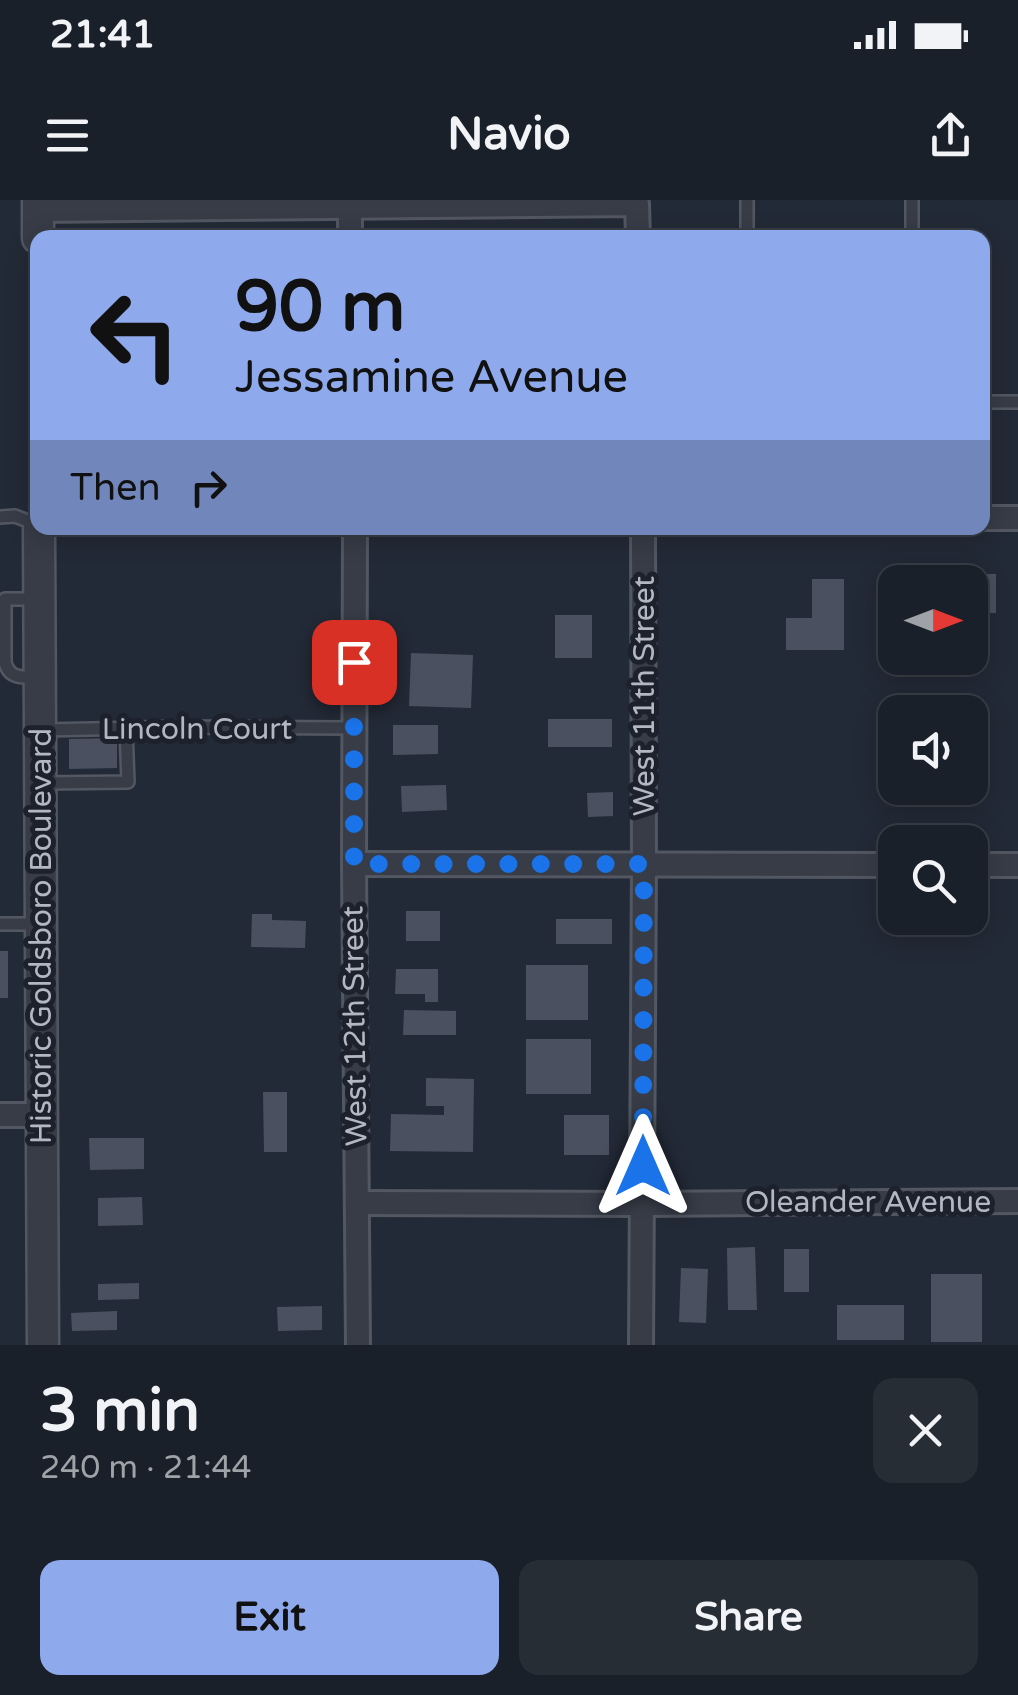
<!DOCTYPE html>
<html lang="en">
<head>
<meta charset="utf-8">
<style>
  :root { --surface:#1a2029; --page:#272d35; --text:#f1f3f6; --muted:#9fa3a8; --line:#383e46; --accent:#8ea9ec }
  body { margin:0; font-family:"Varela Round",sans-serif; background:var(--page); color:var(--text); height:100vh; display:flex; flex-direction:column; font-size:38px; white-space:nowrap }
  * { box-sizing:border-box; margin:0 }
  p { font-size:32px; color:var(--muted) }
  .icon { flex:none; width:55px; height:55px; fill:none; stroke:currentColor; stroke-width:2; stroke-linecap:round; stroke-linejoin:round }
  .map { position:relative; height:1145px; overflow:hidden }
  .details { display:flex; flex-direction:column; background:var(--surface); flex:1 }
  .details>* { flex:none }
  .hud { position:absolute; left:30px; top:30px; width:960px; height:305px; border-radius:20px; box-shadow:0 5px 25px #0003,0 0 0 2px var(--line); background:#8ea9ec; color:#111; overflow:hidden }
  .needle { width:65px; rotate:90deg }
  .buttons { position:absolute; left:878px; top:365px; display:grid; gap:20px }
  .buttons a { display:grid; place-items:center; width:110px; height:110px; border-radius:20px; background:var(--surface); box-shadow:0 5px 25px #0003,0 0 0 2px var(--line); font-size:50px }
  .pin { position:absolute; display:grid; place-items:center; width:85px; height:85px; color:#fff; margin:-42px; border-radius:20px; box-shadow:0 5px 15px #0006 }
  .me { position:absolute; width:110px; margin:-55px; rotate:0deg; stroke-linejoin:round; filter:drop-shadow(0 0 8px #0008) }
  .turn { display:flex; align-items:center; gap:35px; height:210px; padding:0 40px; font-size:45px }
  .turn .icon { width:130px; height:130px; stroke-width:2.5 }
  .turn b { display:block; font-size:70px; line-height:85px }
  .then { display:flex; align-items:center; height:95px; padding:0 40px; background:#0003; gap:20px; font-size:38px }
  .round { display:grid; place-items:center; flex:none; width:105px; height:105px; border-radius:20px; background:var(--page) }
  .head { display:flex; align-items:center; justify-content:space-between; height:170px; padding:0 40px }
  h1 { font-size:60px; font-weight:700; line-height:75px }
  .button { display:flex; gap:20px; margin-top:auto; padding:20px 40px }
  .button a { flex:1; height:115px; border-radius:20px; background:var(--accent); color:#111; font-size:40px; font-weight:700; line-height:115px; text-align:center }
  .button a+a { background:var(--page); color:var(--text) }
  .status { display:flex; justify-content:space-between; align-items:center; height:70px; padding:0 50px; background:var(--surface); direction:ltr }
  .status svg { height:28px; fill:currentColor }
  header { display:flex; justify-content:space-between; align-items:center; height:130px; padding:0 40px; background:var(--surface); font-size:45px; font-weight:700 }
  .map>svg:first-child { display:block }
  .building { fill:#4a505f }
  .lines { fill:none; stroke-linecap:round; stroke-linejoin:round }
  .service-casing { stroke:#525762; stroke-width:16 }
  .minor-casing { stroke:#525762; stroke-width:28 }
  .tertiary-casing { stroke:#525762; stroke-width:35 }
  .service { stroke:#373c47; stroke-width:11 }
  .minor { stroke:#373c47; stroke-width:22 }
  .tertiary { stroke:#373c47; stroke-width:30 }
  .route { stroke:#1a73e8; stroke-width:18; stroke-dasharray:0 32.4 }
  .labels { text-anchor:middle; dominant-baseline:central; stroke-width:10; stroke-linejoin:round; paint-order:stroke }
  .street-label { font-size:30px; fill:#b2b7c4; stroke:#1c212c }
</style>
</head>
<body>
<div class="status"><b>21:41</b><svg viewBox="0 0 49 12"><path d="M0 12V9h3v3zM5 12V6h3v6zM10 12V3h3v9zM15 12V0h3v12zM26 1h20v11H26zM47 4h2v5h-2z"/></svg></div>
<header><svg class="icon" aria-label="menu" viewBox="0 0 24 24"><path d="M4 6h16M4 12h16M4 18h16"/></svg>Navio<svg class="icon" aria-label="share" viewBox="0 0 24 24"><path d="M12 15V3M7 8l5-5 5 5M5 13v7h14v-7"/></svg></header>
<div class="map">
<svg width="1018" height="1145" viewBox="0 0 1018 1145">
  <rect width="100%" height="100%" fill="#232a37"/>
  <g class="building">
    <rect x="549" y="28" width="39" height="10"/>
    <path d="M884,374H942V382H895V402H884Z"/>
    <path d="M955,374H996V413H970V382H955Z"/>
    <path d="M812,379H844V450H786V418H812Z"/>
    <rect x="555" y="415" width="37" height="43"/>
    <path d="M411,453L473,455L471,508L409,506Z"/>
    <rect x="548" y="519" width="64" height="28"/>
    <path d="M393,525H438V554L393,555Z"/>
    <path d="M117,538V568L69,569V539Z"/>
    <path d="M446,585L447,610L402,612L401,586Z"/>
    <path d="M896,588H923V598H897Z"/>
    <path d="M613,592V616L588,617L587,593Z"/>
    <rect x="406" y="711" width="34" height="30"/>
    <path d="M252,714H272V720L306,721L305,748L251,747Z"/>
    <rect x="556" y="719" width="56" height="25"/>
    <rect x="0" y="751" width="8" height="47"/>
    <rect x="526" y="765" width="62" height="55"/>
    <path d="M396,769H438V802H425V794H395Z"/>
    <path d="M404,810L456,811V835H403Z"/>
    <rect x="526" y="839" width="65" height="55"/>
    <path d="M426,878L474,879L473,952L390,951L391,914L444,915V906H426Z"/>
    <path d="M263,892H287V952H264Z"/>
    <rect x="564" y="915" width="45" height="40"/>
    <path d="M89,938H144V969L90,970Z"/>
    <path d="M142,997L143,1025L98,1026V998Z"/>
    <path d="M755,1047L757,1110H728L727,1048Z"/>
    <rect x="784" y="1049" width="25" height="43"/>
    <path d="M681,1068L708,1069L706,1123L679,1122Z"/>
    <rect x="931" y="1074" width="51" height="68"/>
    <path d="M139,1083V1099L98,1100V1084Z"/>
    <rect x="837" y="1105" width="67" height="35"/>
    <path d="M322,1106V1130L278,1131L277,1107Z"/>
    <path d="M117,1111V1130L72,1131L71,1113Z"/>
  </g>
  <g class="lines">
    <defs>
      <g id="service">
        <path d="M747,0V38"/>
        <path d="M912,38V0"/>
        <path d="M982,202H1018"/>
        <path d="M0,317L15,316L38,325"/>
        <path d="M35,399H5V462C9,480 24,477 39,477"/>
        <path d="M43,530L187,527L354,528"/>
        <path d="M44,583L128,582L126,528"/>
        <path d="M0,724H40"/>
      </g>
      <g id="minor">
        <path d="M350,6V38"/>
        <path d="M38,10L637,4L638,38"/>
        <path d="M982,318H1018"/>
        <path d="M355,328L354,664L358,1145"/>
        <path d="M354,664L895,665"/>
        <path d="M970,665H1018"/>
        <path d="M0,915H43"/>
        <path d="M357,1003L643,1004L1018,1001"/>
        <path d="M641,1145L644,665L643,328"/>
      </g>
      <g id="tertiary">
        <path d="M38,0V38"/>
        <path d="M39,328L43,1145"/>
      </g>
    </defs>
    <use href="#service" class="service-casing"/>
    <use href="#minor" class="minor-casing"/>
    <use href="#tertiary" class="tertiary-casing"/>
    <use href="#service" class="service"/>
    <use href="#minor" class="minor"/>
    <use href="#tertiary" class="tertiary"/>
  </g>
  <g class="lines">
    <path class="route" d="M354,462V664H644L643,966"/>
  </g>
  <g class="labels">
    <g class="street-label">
      <text transform="translate(644 496) rotate(-90)">West 11th Street</text>
      <text x="197" y="529">Lincoln Court</text>
      <text transform="translate(41 736) rotate(-90)">Historic Goldsboro Boulevard</text>
      <text transform="translate(355 826) rotate(-91)">West 12th Street</text>
      <text x="868" y="1002">Oleander Avenue</text>
    </g>
  </g>
</svg>
<div class="buttons">
<a><svg class="needle" viewBox="-14 -14 28 28"><path d="M0-13l5 13h-10z" fill="#e53935"/><path d="M0 13l5-13h-10z" fill="#9fa3a8"/></svg></a>
<a><svg class="icon" aria-label="sound" viewBox="0 0 24 24"><path d="M4 9h4l5-4v14l-5-4H4zM17 9q2 3 0 6"/></svg></a>
<a><svg class="icon" aria-label="search" viewBox="0 0 24 24"><circle cx="10" cy="10" r="6"/><path d="M15 15l6 6"/></svg></a>
</div>
<div class="pin" style="left:354px;top:462px;background:#d93025"><svg class="icon" aria-label="arrive" viewBox="0 0 24 24"><path d="M6 21V4h12l-3 4 3 4H6"/></svg></div>
<svg class="me" style="left:643px;top:966px" viewBox="-20 -20 40 40"><path d="M0-17L14 15 0 8-14 15z" fill="#1a73e8" stroke="#fff" stroke-width="4"/></svg>
<div class="hud">
<div class="turn"><svg class="icon" aria-label="left" viewBox="0 0 24 24"><path d="M17 20v-9H6M10 6l-5 5 5 5"/></svg><div><b>90 m</b>Jessamine Avenue</div></div>
<div class="then">Then<svg class="icon" aria-label="right" viewBox="0 0 24 24"><path d="M7 20v-9h11M14 6l5 5-5 5"/></svg></div>
</div>
</div>
<section class="details">
<div class="head"><div><h1>3 min</h1><p>240 m · 21:44</p></div><a class="round"><svg class="icon" aria-label="close" viewBox="0 0 24 24"><path d="M6 6l12 12M18 6L6 18"/></svg></a></div>
<div class="button"><a>Exit</a><a>Share</a></div>
</section>
</body>
</html>
